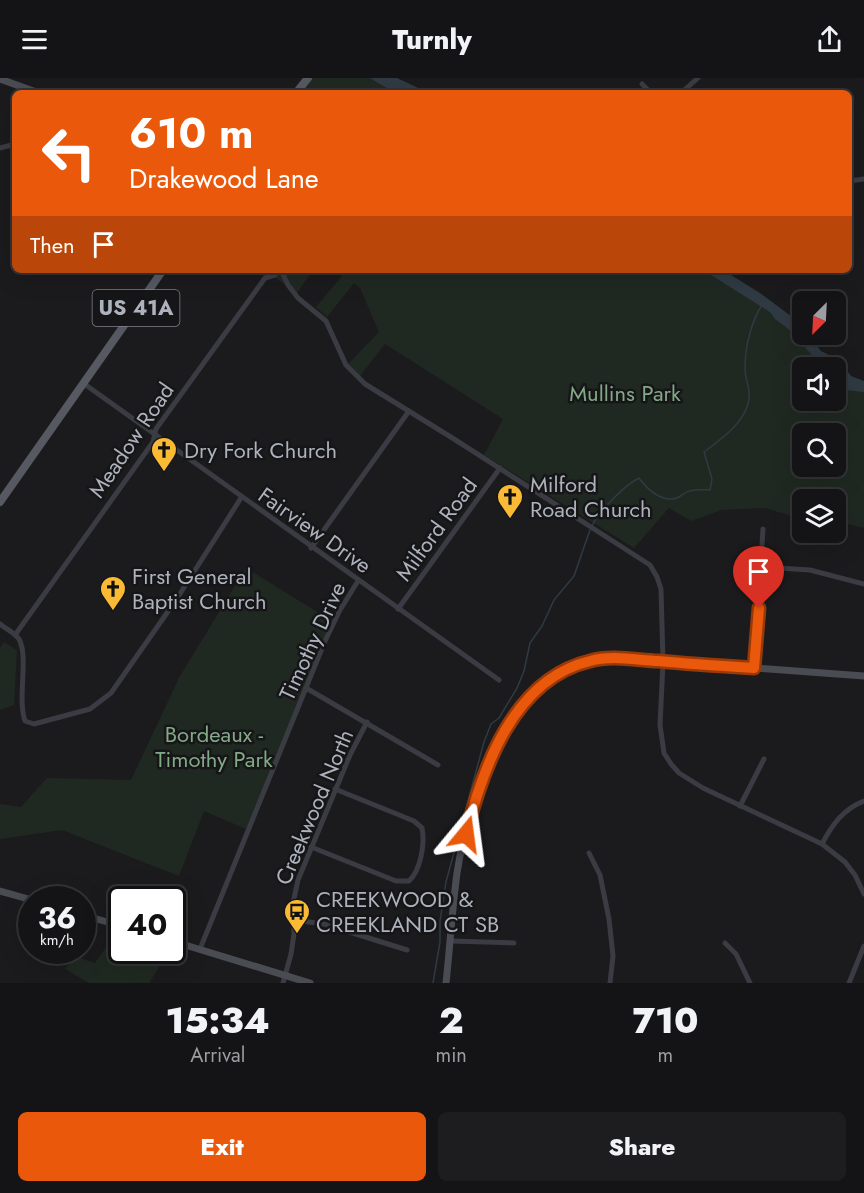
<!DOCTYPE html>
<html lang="en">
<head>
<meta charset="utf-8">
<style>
  :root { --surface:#141416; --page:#1d1d1f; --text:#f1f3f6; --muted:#9d9ea1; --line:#333335; --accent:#ea580c }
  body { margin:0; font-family:Jost,sans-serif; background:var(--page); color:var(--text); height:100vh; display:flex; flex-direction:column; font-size:22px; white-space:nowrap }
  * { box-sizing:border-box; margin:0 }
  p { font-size:20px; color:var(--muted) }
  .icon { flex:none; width:33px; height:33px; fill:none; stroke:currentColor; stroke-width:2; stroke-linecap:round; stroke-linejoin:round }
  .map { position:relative; height:905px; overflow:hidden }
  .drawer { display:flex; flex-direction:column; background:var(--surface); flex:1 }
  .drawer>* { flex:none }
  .banner { position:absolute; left:12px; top:12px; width:840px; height:183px; border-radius:9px; box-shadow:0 6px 24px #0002,0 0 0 2px var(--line); background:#ea580c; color:#fff; overflow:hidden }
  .needle { width:39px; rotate:204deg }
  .fabs { position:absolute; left:792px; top:213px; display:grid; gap:12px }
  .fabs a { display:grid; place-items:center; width:54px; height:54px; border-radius:9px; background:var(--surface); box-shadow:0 6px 24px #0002,0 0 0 2px var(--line); font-size:30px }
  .speed { position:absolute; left:18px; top:808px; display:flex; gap:12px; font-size:30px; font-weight:700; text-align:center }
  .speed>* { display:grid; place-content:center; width:78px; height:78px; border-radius:50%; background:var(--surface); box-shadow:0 6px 24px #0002,0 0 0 2px var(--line); line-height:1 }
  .speed small { font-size:15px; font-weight:400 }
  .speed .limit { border:3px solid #111; border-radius:9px; background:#fff; color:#111 }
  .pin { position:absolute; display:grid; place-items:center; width:51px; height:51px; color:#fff; margin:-62px -26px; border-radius:50% 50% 50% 0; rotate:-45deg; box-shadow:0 0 6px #0007 }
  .pin .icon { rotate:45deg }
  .me { position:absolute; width:66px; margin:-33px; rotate:16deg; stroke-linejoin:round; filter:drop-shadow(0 0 4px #0008) }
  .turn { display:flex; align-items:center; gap:21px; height:126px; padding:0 18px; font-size:27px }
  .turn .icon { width:78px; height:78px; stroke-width:2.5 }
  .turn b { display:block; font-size:42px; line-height:51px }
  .then { display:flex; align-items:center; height:57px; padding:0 18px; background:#0003; gap:12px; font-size:22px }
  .eta { display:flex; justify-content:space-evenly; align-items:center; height:102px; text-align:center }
  .eta b { font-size:36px; font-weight:800; line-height:42px }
  .button { display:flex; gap:12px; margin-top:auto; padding:12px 18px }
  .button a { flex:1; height:69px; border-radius:9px; background:var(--accent); color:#fff; font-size:24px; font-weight:800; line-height:69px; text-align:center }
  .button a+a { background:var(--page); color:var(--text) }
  header { display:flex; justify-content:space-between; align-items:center; height:78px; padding:0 18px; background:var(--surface); font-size:27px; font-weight:800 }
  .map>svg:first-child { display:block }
  .green { fill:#202921; fill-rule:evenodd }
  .water { fill:#2f3a43 }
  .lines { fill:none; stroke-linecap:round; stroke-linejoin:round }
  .stream { stroke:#2f3a43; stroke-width:1.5 }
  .street { stroke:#3b3c43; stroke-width:5 }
  .secondary { stroke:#494c53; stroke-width:7 }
  .primary { stroke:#575962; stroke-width:8 }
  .route-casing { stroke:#983908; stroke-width:15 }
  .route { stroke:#ea580c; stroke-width:10 }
  .labels { text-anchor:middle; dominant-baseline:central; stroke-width:5; stroke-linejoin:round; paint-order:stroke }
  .shield { fill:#161618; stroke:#80838c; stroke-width:1.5 }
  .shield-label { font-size:21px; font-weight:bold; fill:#adb2bd }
  .park-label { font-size:22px; fill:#83a986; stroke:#161618 }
  .street-label { font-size:22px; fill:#adb2bd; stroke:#161618 }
  .poi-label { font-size:22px; fill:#adb2bd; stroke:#161618; text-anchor:start }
</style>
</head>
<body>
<header><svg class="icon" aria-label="menu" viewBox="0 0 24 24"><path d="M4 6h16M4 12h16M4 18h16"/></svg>Turnly<svg class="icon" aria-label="share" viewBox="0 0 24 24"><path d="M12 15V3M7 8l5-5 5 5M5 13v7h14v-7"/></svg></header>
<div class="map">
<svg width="864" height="905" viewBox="0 0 864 905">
  <rect width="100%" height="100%" fill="#1b1b1d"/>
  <g class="green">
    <path d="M308,0H378L405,15H297Z"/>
    <path d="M264,192H313L297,215Z"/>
    <path d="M335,192H713L768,230L796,254L828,289L802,290V322H836V296L864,309V450L836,443V422H802V441L765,430L722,432L691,443L669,430L634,470L484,377L503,341L385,266L360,298L348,286L379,254L360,210L354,205L327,239L316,229L342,198ZM802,356H836V388H802Z"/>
    <path d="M246,490L332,543L246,751L204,733L179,798L62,752L0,761V726L21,729L47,700L131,702L180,598Z"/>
    <path d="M4,564L17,572L14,627L0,632V570Z"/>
    <path d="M121,848L122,873H169L149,905H89L65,891L75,878L95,885Z"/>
  </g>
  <g class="water">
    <path d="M370,0H397L429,15H395Z"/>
    <path d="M703,192H723L760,215L795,241L802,251V256L808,257L821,273L839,282L851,298L864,303V314L837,311L836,309V290L822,289L791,253L775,241L770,234Z"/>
  </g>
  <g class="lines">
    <g class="stream">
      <path d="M592,448C599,433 625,407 639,400C647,411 662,425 677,420C681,418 685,414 690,413C696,411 703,412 710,412L712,401L704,374C720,362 742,347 748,326C752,313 745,303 745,290C745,269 751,244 762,227"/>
      <path d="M433,905L440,864V843L446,804L484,664L491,646L499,640L517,610L524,593L530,565L542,548L554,522L574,498L590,452"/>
    </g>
    <g class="street">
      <path d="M642,6L651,15"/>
      <path d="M681,15L698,0"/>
      <path d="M0,70L15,66"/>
      <path d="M849,103L864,101"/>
      <path d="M281,192L288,207L298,220L326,243L346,287L365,306L454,361L650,487L657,499L661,511L663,584L660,647L664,675L671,686L679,695L703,710L822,766L845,784L855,797L864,816"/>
      <path d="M83,305L499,602"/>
      <path d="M311,470L409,333"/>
      <path d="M762,489L810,492L864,506"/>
      <path d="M398,531L500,390"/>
      <path d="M0,546C6,551 15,555 19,561C29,579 17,620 25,643L34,646L90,631L111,615L176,522L241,420"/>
      <path d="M15,557L153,364L156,351L265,200L275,197L279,192"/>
      <path d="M754,590L763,451"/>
      <path d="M306,610L438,687"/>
      <path d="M740,728L764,681"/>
      <path d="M822,766C832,747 843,731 864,723"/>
      <path d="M311,769L396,803H409C421,792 425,765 422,750L414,743L335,711"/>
      <path d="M589,775L600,797L609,841L613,878L610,905"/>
      <path d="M294,842L324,846L407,872"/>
      <path d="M451,863L514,865"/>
      <path d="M725,865L736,876L750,905"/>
      <path d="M200,871L325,563L340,532L358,503"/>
      <path d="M283,905L291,876L294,856L293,825L298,802L350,677L367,644"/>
      <path d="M849,905L864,868"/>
    </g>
    <g class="secondary">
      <path d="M0,1L39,15"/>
      <path d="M0,813L32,822"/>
      <path d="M82,837L122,848"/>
      <path d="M172,863L310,905"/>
      <path d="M446,905C450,869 452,832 457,795C468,724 509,597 592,582C601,581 610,581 619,580L864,598"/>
    </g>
    <g class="primary">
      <path d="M296,15L308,0"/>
      <path d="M0,424L163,192"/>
    </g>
  </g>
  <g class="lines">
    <defs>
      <path id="route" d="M466,756C483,689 514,601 590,583C611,577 636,582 658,583C690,586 722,588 754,590L759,530"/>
    </defs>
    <use href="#route" class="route-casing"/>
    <use href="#route" class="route"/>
  </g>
  <defs>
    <symbol id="church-pin" viewBox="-11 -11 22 30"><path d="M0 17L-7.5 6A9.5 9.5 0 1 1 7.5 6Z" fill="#fbba34" stroke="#161618"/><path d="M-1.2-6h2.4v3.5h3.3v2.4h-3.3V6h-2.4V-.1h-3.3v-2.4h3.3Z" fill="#111"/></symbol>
    <symbol id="bus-pin" viewBox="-11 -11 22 30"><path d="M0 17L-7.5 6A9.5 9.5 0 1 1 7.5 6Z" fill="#fbba34" stroke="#161618"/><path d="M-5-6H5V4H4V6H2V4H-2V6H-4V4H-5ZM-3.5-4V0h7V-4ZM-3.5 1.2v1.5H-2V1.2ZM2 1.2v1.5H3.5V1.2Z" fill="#111"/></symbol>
  </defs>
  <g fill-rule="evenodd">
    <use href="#church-pin" x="149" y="357" width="30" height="40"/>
    <use href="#church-pin" x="495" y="404" width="30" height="40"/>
    <use href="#church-pin" x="98" y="496" width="30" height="40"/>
    <use href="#bus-pin" x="282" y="819" width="30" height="40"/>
  </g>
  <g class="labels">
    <rect class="shield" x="92.5" y="212" width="87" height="36" rx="4.5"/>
    <g class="shield-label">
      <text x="136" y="230">US 41A</text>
    </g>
    <g class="park-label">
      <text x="625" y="315">Mullins Park</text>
      <text x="214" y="656">Bordeaux -<tspan x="214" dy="25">Timothy Park</tspan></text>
    </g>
    <g class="street-label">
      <text transform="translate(131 362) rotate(-56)">Meadow Road</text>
      <text transform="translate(436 451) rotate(-54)">Milford Road</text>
      <text transform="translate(315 452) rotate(35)">Fairview Drive</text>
      <text transform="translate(312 563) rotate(-65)">Timothy Drive</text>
      <text transform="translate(314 729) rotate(-67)">Creekwood North</text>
    </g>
    <g class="poi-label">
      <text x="184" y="372">Dry Fork Church</text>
      <text x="530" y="406">Milford<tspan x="530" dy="25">Road Church</tspan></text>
      <text x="132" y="498">First General<tspan x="132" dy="25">Baptist Church</tspan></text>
      <text x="316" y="821">CREEKWOOD &amp;<tspan x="316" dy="25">CREEKLAND CT SB</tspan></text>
    </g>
  </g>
</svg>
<div class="fabs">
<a><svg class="needle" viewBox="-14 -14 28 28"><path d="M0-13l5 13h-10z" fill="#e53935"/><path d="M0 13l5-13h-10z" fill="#9d9ea1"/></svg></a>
<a><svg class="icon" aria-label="sound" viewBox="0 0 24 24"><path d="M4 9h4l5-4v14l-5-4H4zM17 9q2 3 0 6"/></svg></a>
<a><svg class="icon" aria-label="search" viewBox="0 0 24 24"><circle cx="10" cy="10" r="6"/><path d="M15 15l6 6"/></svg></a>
<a><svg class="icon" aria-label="layers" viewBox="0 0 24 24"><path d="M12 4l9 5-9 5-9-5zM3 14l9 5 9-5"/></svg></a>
</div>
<div class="speed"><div>36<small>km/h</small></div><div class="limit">40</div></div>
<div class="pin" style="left:759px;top:530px;background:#d93025"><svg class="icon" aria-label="arrive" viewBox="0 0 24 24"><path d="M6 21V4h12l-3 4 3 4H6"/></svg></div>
<svg class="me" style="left:466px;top:756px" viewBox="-20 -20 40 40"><path d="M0-17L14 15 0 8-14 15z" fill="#ea580c" stroke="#fff" stroke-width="4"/></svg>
<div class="banner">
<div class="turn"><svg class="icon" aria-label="left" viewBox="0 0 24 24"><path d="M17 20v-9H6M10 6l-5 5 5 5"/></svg><div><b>610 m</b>Drakewood Lane</div></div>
<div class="then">Then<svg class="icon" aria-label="arrive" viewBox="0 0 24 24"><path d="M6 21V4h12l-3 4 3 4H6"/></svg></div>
</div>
</div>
<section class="drawer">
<div class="eta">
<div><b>15:34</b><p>Arrival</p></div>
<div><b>2</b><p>min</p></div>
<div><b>710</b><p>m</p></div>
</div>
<div class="button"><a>Exit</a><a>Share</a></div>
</section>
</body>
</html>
